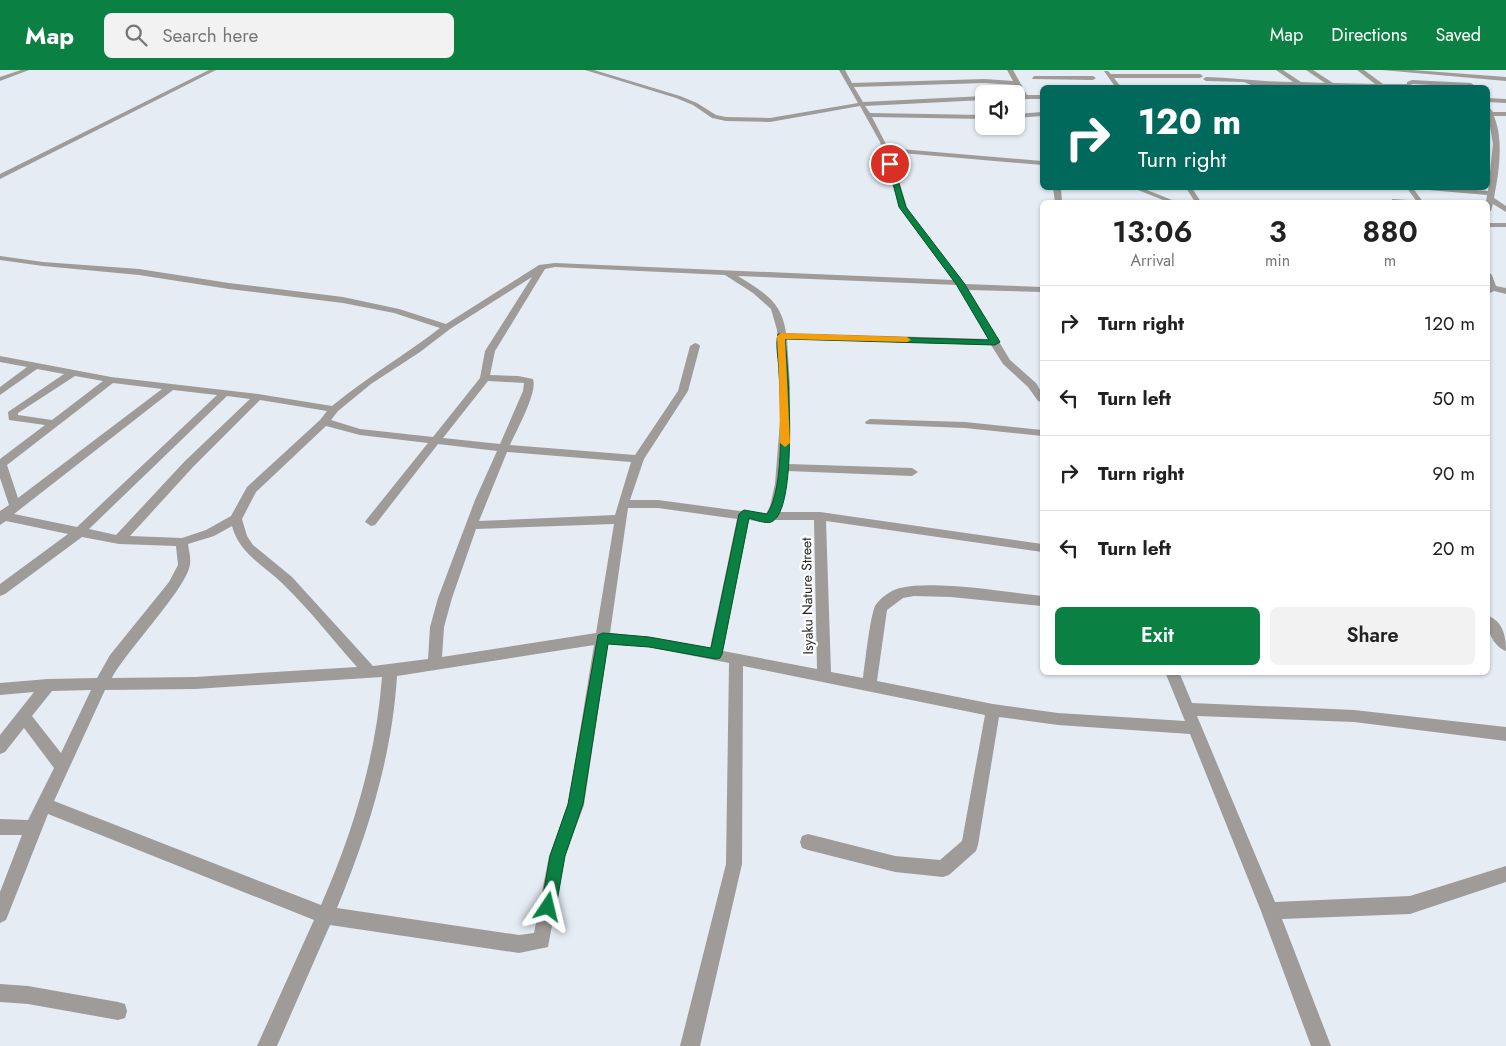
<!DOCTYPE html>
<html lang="en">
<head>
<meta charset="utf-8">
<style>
  :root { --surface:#fff; --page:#f2f2f2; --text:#222; --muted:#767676; --line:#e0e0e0; --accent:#0b8043 }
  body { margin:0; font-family:Jost,sans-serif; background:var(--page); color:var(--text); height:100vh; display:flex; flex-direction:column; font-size:19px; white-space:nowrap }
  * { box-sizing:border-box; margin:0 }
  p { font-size:16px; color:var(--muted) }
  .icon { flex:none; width:28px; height:28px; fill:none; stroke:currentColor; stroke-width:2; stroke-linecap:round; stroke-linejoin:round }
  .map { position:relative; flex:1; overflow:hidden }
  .sheet { position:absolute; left:1040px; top:130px; width:450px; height:475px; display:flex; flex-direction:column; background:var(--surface); border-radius:8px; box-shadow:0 1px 4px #0004 }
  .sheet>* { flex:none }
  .banner { position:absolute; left:1040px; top:15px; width:450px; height:105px; border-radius:8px; box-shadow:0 1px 4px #0004; background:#00695c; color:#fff; overflow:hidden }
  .controls { position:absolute; left:975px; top:15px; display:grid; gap:10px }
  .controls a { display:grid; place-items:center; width:50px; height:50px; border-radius:8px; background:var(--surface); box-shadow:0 1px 4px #0004; font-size:25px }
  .pin { position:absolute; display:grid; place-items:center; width:42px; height:42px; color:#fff; margin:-21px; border:2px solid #fff; border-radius:50%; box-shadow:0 1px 5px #0007 }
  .me { position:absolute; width:55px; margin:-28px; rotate:10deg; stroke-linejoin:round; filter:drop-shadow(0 0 4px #0008) }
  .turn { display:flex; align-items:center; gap:18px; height:105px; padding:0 15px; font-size:22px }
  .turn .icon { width:65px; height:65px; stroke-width:2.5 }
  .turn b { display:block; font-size:35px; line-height:42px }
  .eta { display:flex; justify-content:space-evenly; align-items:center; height:85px; text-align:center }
  .eta b { font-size:30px; font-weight:600; line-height:35px }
  .button { display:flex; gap:10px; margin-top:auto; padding:10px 15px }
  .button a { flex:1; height:58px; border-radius:8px; background:var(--accent); color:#fff; font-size:20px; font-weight:600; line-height:58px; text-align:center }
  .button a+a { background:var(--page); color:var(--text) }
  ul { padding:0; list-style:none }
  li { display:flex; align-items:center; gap:15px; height:75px; padding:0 15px; border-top:1px solid var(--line) }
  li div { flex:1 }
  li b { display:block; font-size:19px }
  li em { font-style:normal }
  header { display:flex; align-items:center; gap:30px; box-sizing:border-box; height:70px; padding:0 25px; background:var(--accent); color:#fff }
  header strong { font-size:24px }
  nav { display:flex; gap:28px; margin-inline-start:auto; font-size:18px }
  .search { width:350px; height:45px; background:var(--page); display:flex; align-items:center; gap:12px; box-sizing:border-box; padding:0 18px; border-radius:8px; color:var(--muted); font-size:19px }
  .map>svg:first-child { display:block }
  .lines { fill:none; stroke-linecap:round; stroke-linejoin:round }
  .minor { fill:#9f9b98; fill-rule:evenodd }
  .route { fill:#0b8043; stroke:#07532c }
  .slow { fill:#f59e0b }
  .labels { text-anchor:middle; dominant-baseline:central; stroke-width:4.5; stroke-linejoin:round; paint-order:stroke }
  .street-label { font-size:14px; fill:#24262a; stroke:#fff }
</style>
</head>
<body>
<header>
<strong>Map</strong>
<div class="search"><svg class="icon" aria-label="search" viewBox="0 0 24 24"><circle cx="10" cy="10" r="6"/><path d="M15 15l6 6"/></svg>Search here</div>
<nav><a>Map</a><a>Directions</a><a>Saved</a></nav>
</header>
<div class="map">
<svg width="1506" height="976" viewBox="0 0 1506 976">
  <rect width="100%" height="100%" fill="#e5ecf4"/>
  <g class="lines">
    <g class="minor">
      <path d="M21,0H29L0,11V7Z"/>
      <path d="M209,0H216L0,109V104Z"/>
      <path d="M585,0H594L680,26L697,33L716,45L726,47L770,48L858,33L839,0H845L852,13L985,9L1013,11L1007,0H1013L1027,25H1042V29H1018L1016,26L1021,25L1015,15L985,13L854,17L863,32L984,26V30L865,36L870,43L984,45V49L872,47L888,78L1042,91V95L890,82L907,137L911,145L965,214L1042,217V222L968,220L1010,290L1036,313L1042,323V332L1038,331L1028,317L1003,294L991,275L787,269L790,317L788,394L912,398L918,402L912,406L788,401L782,436L779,442H820L1042,474V482L826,451L831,602L863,608C865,593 870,547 875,536C880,528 891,520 900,518C936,510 1004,522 1042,526V536L951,527L914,526L903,528L887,540L877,611L993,634L1058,643L1185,651L1165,602H1179L1192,633L1354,640L1506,657V671L1354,652L1197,646L1275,832L1410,826L1506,796V812L1410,844L1282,849L1331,976H1311L1261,841L1190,664L1058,655L999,647L978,775L976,781L949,805L943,807L895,802L808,780L802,778L800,772L802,766L808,764L895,786L940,790L962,771L985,645L743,596L742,794L700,976H680L726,794L729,593L649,577L608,574L584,735L565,786L548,877L519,883L330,855L277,976H257L314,850L48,744L6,850L0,853V822L22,765H0V749L28,750L54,698L24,658L5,682L0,684V665L34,622L0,625V613L48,609L97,608L110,585L169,512L178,495L176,476L119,474L82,467L5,524L0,526V514L68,464L6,451L0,455V441L9,435L0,408V389L45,355L9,350L8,342L64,304L37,299L0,325V317L27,297L0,292V286L111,307L258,324L332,336C367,307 405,285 440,258L394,243L343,233L229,219L139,205L43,196L0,190V186L43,192L139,199L229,213L343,227L399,239L446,254L539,195L555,193L953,210L899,137L880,72L860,36L770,52L726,51L712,48L693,35L676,28ZM555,197L725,205L753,223L771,239L777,260L779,285L780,351L775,414L770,436L766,444L744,440L740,441L658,430H630L644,389L688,321L700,276L698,274L695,273L690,276L678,321L635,385L510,375C516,361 538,322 533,309L518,306L490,305L495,281L545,199ZM738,206L957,215L988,269L786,263C782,231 763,222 738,206ZM532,207L485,281L480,308L433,367L360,359L331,350L338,341L371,314L420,282L450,259ZM75,306L103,311L52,350L18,345V343ZM488,311L524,313L523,321L500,374L443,368ZM113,313L162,319L18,428L7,395ZM173,320L217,325L77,457L14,444ZM227,326L250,329L185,391L116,465L89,459ZM260,330L327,341L320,350L247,417L231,446L206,460L182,468L130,466L193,397ZM326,356L360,365L428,373L367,449L365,452L371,456L375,455L438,374L497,381L475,430L438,528L430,557L428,589L373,596L292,507L253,475L247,466L242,449L256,422ZM507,382L631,392L615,445L479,451ZM628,438H658L737,449L710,578L649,567L610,563ZM749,450L769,453L774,450H814L817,599L723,581ZM614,454L596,563L442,587L444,557L452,528L476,459ZM232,456C239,483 263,495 282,513C309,539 332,569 357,597L195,607L112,608C126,581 188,517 190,494C191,488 189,481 188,474L214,466ZM594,575L568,735L549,786L534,863L519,865L337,838C368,763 392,687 397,606ZM382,607C376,687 353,762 321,835L54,731L105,620L195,619ZM91,620L61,683L32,646L52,621Z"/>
      <path d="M1276,0H1283L1301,12L1325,13L1306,0H1313L1333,13L1375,14L1357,0H1364L1383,14H1407V12L1412,10L1471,13L1474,15L1471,17L1412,14L1409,18L1251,15L1244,12L1206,11L1203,9L1206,7C1236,8 1264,12 1293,12Z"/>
      <path d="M1382,0H1413L1506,7V11Z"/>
      <path d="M1104,1H1108L1111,4H1200L1203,6L1200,8H1114L1122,18H1116Z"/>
      <path d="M1034,6H1093L1096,8L1093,10L1032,9Z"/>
      <path d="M1488,28L1506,29V33L1488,32Z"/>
      <path d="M1488,36L1493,42H1506V46H1494C1504,71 1499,102 1494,128L1506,136V142L1493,134L1491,141H1488V132H1486L1487,125L1429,120L1425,118H1450L1488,121L1493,74L1488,44Z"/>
      <path d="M1042,42V46L1016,48V44Z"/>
      <path d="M1053,118H1061L1062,132H1055Z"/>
      <path d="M1133,118H1142L1177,132H1168Z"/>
      <path d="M1186,118H1192L1201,132H1195Z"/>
      <path d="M1407,118H1413L1423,132H1417Z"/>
      <path d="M1392,129L1408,130L1412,132H1392Z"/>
      <rect x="1488" y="153" width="18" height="4"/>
      <path d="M1488,202L1492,205L1496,216L1506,218V224L1494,221L1488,224Z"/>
      <path d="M870,349L965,352L1042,360V366L965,358L866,354L865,352Z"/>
      <path d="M1488,546C1503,551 1506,567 1506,581C1492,576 1486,558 1488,546Z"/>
      <path d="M0,914L28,916L118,932L125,934L127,941L125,948L118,950L28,934L0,932Z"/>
    </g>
  </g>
  <path class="route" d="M888,93L893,94L906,137L964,213L1000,272L995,275L785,269C788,296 799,442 771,452C766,454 755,450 749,448L722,584L720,588L716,589L649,577L608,574L583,734L565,786L556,837L554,842L548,845L543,842L541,837L550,786L568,734L598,565L603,563L649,567L711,578L739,444L744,440L767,444C785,419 781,335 779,303C779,291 775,275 778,264L989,270L956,214L899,137Z"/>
  <path class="slow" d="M781,263L907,267L911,270L907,272L785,269L790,373L785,377L780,373L779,303L777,266Z"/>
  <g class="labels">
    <g class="street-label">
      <text transform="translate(807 526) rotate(-91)">Isyaku Nature Street</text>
    </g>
  </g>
</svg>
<div class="controls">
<a><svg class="icon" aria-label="sound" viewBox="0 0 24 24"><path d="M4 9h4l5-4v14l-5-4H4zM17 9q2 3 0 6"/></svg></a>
</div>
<div class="pin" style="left:890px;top:94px;background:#d93025"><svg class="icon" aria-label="arrive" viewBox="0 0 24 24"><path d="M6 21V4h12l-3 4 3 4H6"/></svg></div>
<svg class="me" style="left:548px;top:837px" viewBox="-20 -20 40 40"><path d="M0-17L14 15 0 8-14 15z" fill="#0b8043" stroke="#fff" stroke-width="4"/></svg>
<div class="banner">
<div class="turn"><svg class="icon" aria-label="right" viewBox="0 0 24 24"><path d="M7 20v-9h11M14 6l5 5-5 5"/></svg><div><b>120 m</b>Turn right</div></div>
</div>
<section class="sheet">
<div class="eta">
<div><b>13:06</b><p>Arrival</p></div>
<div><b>3</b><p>min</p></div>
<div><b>880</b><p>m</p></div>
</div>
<ul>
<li><svg class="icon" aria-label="right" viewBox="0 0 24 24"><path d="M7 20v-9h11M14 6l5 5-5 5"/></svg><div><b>Turn right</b></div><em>120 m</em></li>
<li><svg class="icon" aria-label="left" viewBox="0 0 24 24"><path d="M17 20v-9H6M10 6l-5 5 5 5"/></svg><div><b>Turn left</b></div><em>50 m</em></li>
<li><svg class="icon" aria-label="right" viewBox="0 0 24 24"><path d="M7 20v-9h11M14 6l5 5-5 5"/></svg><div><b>Turn right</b></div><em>90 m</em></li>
<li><svg class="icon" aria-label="left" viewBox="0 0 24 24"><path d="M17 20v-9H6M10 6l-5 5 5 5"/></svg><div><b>Turn left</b></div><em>20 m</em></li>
</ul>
<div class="button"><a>Exit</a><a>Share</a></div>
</section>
</div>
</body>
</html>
